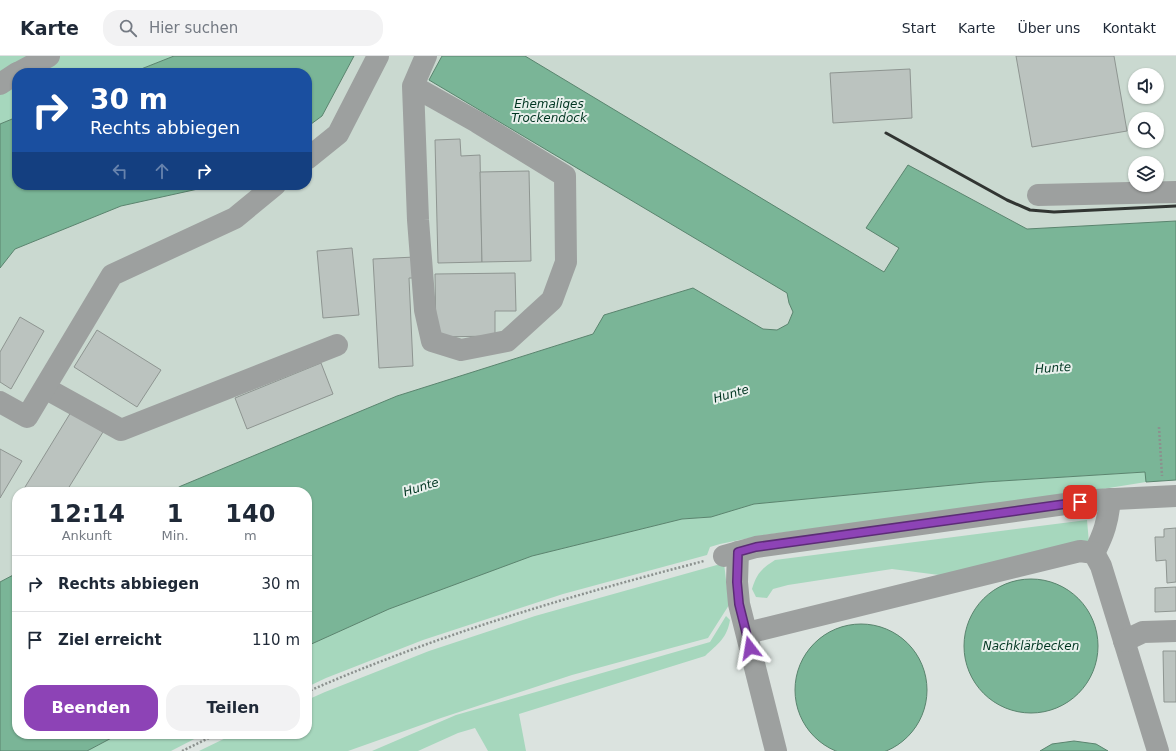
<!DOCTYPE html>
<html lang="de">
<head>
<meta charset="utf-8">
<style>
  :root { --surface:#fff; --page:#f2f2f3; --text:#1f2937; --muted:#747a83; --line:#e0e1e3; --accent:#8d43b6 }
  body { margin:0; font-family:"DejaVu Sans",sans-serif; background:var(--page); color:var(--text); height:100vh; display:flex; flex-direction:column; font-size:15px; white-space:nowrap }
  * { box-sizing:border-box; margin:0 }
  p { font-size:13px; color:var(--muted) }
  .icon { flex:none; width:22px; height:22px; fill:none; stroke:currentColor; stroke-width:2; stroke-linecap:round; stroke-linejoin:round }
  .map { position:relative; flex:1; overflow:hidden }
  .side { position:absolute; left:12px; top:431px; width:300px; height:252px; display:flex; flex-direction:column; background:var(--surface); border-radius:16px; box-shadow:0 1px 3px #0004 }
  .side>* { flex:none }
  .hud { position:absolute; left:12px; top:12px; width:300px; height:122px; border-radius:16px; box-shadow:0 1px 3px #0004; background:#1a4fa0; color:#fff; overflow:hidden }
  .controls { position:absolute; left:1128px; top:12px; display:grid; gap:8px }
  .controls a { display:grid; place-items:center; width:36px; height:36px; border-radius:50%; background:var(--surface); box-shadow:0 1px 3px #0004; font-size:20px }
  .pin { position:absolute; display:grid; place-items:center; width:34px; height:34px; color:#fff; margin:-17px; border-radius:8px; box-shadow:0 2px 6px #0006 }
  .me { position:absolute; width:44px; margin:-22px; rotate:346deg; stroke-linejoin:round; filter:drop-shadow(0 0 3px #0008) }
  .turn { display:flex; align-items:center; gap:14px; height:84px; padding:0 12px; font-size:18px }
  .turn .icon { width:52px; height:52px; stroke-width:2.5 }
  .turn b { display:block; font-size:28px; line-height:34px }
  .lanes { display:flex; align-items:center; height:38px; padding:0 12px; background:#0003; justify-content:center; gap:20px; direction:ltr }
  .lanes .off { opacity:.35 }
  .eta { display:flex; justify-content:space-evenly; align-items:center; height:68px; text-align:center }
  .eta b { font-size:24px; font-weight:700; line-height:28px }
  .cta { display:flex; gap:8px; margin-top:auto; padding:8px 12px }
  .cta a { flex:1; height:46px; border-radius:16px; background:var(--accent); color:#fff; font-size:16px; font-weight:700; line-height:46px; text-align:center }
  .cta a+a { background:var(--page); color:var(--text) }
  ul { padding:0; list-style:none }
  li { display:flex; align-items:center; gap:12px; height:56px; padding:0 12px; border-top:1px solid var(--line) }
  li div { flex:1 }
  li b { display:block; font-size:15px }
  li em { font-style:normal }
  header { display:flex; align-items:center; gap:24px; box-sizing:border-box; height:56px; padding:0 20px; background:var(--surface); border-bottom:1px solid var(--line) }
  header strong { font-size:19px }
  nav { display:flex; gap:22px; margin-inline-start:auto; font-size:14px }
  .search { width:280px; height:36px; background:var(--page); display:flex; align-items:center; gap:10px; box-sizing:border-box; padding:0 14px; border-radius:16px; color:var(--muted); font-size:15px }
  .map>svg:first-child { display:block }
  .built { fill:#cad9d0; fill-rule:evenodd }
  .green { fill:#a6d7bd }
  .water { fill:#7ab597; stroke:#5a846e }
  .building { fill:#bbc3bf; stroke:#8e9591 }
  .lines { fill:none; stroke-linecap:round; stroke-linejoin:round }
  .path { stroke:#8b918e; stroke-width:2.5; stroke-dasharray:2 2; stroke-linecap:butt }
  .minor { stroke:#9da09f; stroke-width:22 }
  .rail { stroke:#313532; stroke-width:3 }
  .route-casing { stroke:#5c2c76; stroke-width:10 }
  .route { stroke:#8d43b6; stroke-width:7 }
  .labels { text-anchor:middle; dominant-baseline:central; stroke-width:4; stroke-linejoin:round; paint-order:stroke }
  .water-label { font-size:12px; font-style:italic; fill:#013521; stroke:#e8f0ec }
</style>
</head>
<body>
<header>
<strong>Karte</strong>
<div class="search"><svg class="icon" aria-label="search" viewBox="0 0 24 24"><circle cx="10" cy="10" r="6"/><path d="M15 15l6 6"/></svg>Hier suchen</div>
<nav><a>Start</a><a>Karte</a><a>Über uns</a><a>Kontakt</a></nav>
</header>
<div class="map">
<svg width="1176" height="695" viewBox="0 0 1176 695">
  <rect width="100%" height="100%" fill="#dbe3df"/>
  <path class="built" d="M354,0H1176V165L1027,173L908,109L900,192L884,216L789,247L794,256L788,268L777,274L763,273L692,232L594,278L397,340L181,430L170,436H17V517L0,526V212L15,193L121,150L216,129H307V71L322,60ZM1135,19H1157V41H1135ZM1135,63H1157V85H1135ZM1135,107H1157V129H1135Z"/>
  <g class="green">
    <path d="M0,0H174L131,17H17V61L0,68Z"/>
    <path d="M1146,416V426L1053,441L764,479L720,488L710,491L707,499L563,538L423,584L326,622L307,631V590L389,553L532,500L682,463L711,461L754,448L985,426Z"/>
    <path d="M1087,464L1089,487L955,521L892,513L788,529L773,533L767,542L756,541L752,533C757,517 761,513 775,504Z"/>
    <path d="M724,507L729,549L708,582L572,619L441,662L348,695H199L234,678H307V644L325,636L429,595L535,560Z"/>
    <path d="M726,560L730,564C727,582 718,588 705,600L519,658L526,695H488L475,672L458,677L418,695H372L456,659L710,586Z"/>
    <path d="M119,678H204L171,695H87Z"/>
  </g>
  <g class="water">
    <path d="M174,0H354L322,60L307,71V17H131Z"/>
    <path d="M442,0H525L884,216L899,192L866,172L908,109L1027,173L1176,165V424L1146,426L1145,416L985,426L754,448L711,461L682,463L532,500L389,553L307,590V436H170L181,430L397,340L593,278L604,259L693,232L763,273L777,274L788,268L793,256L789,247L787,237L429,24Z"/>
    <path d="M17,61V129H216L121,150L15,193L0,212V68Z"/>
    <path d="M17,517V678H119L87,695H0V526Z"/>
    <circle cx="1031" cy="590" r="67"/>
    <circle cx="861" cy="634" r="66"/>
    <path d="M1074,685L1096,688L1108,695H1040L1052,688Z"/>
  </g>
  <g class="building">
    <path d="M1016,0H1114L1127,75L1032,91Z"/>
    <path d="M910,13L912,62L833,67L830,17Z"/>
    <path d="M460,83L461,100L480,99L482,206L438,207L435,84Z"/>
    <path d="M529,115L531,205L482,206L480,116Z"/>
    <path d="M352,192L359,259L323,262L317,195Z"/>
    <path d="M415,201L416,222H409L413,310L379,312L373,203Z"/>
    <path d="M515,217L516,255H495V280L436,281L435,218Z"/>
    <path d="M20,261L44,275L11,333L0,326V296Z"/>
    <path d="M97,274L161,314L137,351L74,311Z"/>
    <path d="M321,307L333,338L247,373L235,342Z"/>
    <path d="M71,356L103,376L66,436H22Z"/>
    <path d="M0,393L22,405L0,442Z"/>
    <path d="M1176,472V526L1167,527L1166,504L1156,505L1155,481H1164V473Z"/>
    <path d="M1176,531V555L1155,556V532Z"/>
    <path d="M1163,595H1176V646H1164Z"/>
  </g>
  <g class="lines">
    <g class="path">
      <path d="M1159,371L1162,420"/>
      <path d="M307,636C340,621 374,608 408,595C505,559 604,531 704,505"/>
      <path d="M182,695L217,678"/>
    </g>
    <g class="minor">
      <path d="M18,17L49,0"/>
      <path d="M0,28L17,17"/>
      <path d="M413,30L477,66L565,120L566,206L552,244L507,285L461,294L432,285L425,254L418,164L413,30L426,0"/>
      <path d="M307,103L338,78L378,0"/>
      <path d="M1038,139L1176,136"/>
      <path d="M45,332L121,374L337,289"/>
      <path d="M0,346L27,361L112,219L235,162L275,129"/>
      <path d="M738,496L737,526L739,548L776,695"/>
      <path d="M1094,497C1104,478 1108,465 1110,443"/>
      <path d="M724,500L756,491L1094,444L1176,440"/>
      <path d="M747,577L1080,495L1094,497L1101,510L1158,695"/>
      <path d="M1124,585L1143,576L1176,575"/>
    </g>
    <path class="rail" d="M886,77L1007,144L1030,154L1054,156L1176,150"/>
  </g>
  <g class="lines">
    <defs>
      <path id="route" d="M750,592L739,548L737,526L738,496L756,491L1080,446"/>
    </defs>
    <use href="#route" class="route-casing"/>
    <use href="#route" class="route"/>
  </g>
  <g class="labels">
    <g class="water-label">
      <text x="549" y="48">Ehemaliges<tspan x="549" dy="14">Trockendock</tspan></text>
      <text transform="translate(1053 312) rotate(-4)">Hunte</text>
      <text transform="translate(731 338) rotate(-16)">Hunte</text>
      <text transform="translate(421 431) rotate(-17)">Hunte</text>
      <text x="1031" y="590">Nachklärbecken</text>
    </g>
  </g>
</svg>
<div class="controls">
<a><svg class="icon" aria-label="sound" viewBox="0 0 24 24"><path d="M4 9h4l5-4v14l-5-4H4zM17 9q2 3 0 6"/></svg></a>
<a><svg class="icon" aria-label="search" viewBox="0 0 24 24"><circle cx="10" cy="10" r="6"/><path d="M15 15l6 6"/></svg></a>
<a><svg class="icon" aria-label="layers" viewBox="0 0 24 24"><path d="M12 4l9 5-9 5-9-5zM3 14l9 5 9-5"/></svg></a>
</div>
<div class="pin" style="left:1080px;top:446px;background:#d93025"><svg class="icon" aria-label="arrive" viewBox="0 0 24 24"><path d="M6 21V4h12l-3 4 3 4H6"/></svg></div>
<svg class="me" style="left:750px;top:592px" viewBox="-20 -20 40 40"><path d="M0-17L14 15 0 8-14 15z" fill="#8d43b6" stroke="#fff" stroke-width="4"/></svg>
<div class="hud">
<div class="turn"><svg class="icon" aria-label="right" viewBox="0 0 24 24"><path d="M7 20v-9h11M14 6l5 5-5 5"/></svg><div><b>30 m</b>Rechts abbiegen</div></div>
<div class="lanes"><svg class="icon off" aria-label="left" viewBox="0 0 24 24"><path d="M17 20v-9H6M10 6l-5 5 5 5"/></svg><svg class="icon off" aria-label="ahead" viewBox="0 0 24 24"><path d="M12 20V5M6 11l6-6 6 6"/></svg><svg class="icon" aria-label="right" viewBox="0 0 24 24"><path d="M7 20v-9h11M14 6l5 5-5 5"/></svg></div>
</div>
<section class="side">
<div class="eta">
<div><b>12:14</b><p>Ankunft</p></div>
<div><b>1</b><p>Min.</p></div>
<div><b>140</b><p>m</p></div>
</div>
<ul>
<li><svg class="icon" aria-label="right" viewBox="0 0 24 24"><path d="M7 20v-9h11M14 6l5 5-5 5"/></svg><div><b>Rechts abbiegen</b></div><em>30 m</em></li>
<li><svg class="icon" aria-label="arrive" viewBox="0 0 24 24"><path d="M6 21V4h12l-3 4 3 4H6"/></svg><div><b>Ziel erreicht</b></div><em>110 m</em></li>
</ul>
<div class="cta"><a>Beenden</a><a>Teilen</a></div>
</section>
</div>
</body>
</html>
